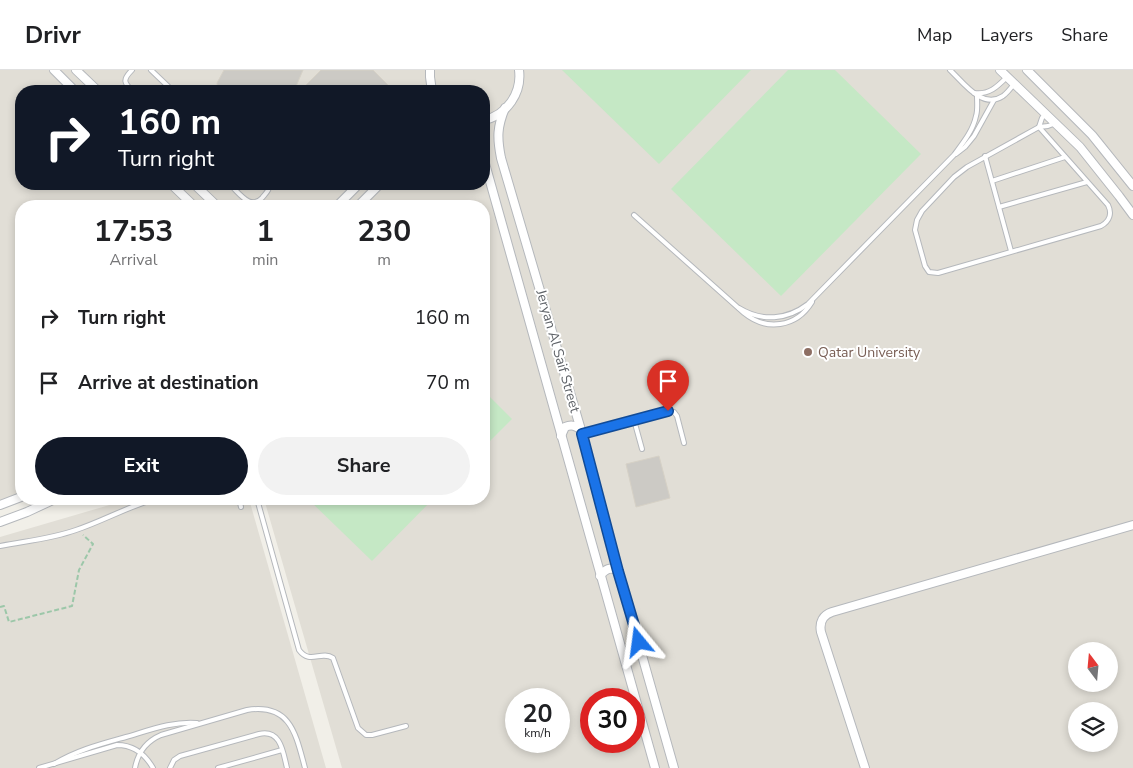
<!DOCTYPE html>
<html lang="en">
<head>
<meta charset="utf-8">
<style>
  :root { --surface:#fff; --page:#f2f2f2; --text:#202124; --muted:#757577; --line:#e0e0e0; --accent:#111827 }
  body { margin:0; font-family:"Nunito Sans",sans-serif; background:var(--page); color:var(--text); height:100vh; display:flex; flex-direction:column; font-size:19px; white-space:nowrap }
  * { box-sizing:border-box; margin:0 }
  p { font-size:16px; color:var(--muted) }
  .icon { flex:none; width:28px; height:28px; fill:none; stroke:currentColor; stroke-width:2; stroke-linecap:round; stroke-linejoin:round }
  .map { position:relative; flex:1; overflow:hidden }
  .panel { position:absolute; left:15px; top:130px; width:475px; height:305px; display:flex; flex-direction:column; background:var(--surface); border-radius:20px; box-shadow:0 2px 8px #0003 }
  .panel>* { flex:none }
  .guide { position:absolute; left:15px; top:15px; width:475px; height:105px; border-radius:20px; box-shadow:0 2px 8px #0003; background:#111827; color:#fff; overflow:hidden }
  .needle { width:32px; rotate:344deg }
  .tools { position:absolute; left:1068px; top:572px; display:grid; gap:10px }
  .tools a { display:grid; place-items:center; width:50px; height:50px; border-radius:50%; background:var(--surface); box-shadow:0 2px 8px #0003; font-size:25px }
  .speed { position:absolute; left:505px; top:618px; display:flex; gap:10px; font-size:25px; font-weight:700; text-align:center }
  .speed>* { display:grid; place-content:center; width:65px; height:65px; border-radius:50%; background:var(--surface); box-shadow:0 2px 8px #0003; line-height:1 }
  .speed small { font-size:12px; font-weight:400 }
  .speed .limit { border:8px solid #d22; background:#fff; color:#111 }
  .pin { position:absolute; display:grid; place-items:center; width:42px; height:42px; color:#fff; margin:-51px -21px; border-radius:50% 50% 50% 0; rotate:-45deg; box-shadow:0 0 5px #0007 }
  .pin .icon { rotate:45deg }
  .me { position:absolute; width:55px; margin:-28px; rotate:344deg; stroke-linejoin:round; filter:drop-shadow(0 0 4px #0008) }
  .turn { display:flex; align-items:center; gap:18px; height:105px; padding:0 20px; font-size:22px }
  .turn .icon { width:65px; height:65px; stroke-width:2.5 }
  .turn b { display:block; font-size:35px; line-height:42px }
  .eta { display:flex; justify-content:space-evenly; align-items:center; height:85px; text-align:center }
  .eta b { font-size:30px; font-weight:700; line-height:35px }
  .action { display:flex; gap:10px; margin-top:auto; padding:10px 20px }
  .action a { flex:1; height:58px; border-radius:30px; background:var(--accent); color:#fff; font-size:20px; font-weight:700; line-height:58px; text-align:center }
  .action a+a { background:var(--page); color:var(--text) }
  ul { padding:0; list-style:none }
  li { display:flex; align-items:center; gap:15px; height:65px; padding:0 20px }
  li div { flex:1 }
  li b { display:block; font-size:19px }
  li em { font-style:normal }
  header { display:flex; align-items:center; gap:30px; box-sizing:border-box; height:70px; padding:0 25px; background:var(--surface); border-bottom:1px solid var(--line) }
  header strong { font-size:24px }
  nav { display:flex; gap:28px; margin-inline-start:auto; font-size:18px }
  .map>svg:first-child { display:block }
  .education { fill:#e1ded6; fill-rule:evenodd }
  .green { fill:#c5e8c5 }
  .building { fill:#cccac5; stroke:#d6d1c6 }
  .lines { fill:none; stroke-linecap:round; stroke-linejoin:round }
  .lane-casing { stroke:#b5b8bc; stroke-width:6 }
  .street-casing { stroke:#b5b8bc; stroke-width:10 }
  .path { stroke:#9cc7a9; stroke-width:2; stroke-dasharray:5 2.5; stroke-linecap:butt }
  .lane { stroke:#fff; stroke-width:4 }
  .street { stroke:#fff; stroke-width:8 }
  .route-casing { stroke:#114b97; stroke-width:12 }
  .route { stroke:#1a73e8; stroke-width:9 }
  .education-dot { fill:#8d6e63; stroke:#fff; stroke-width:2 }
  .labels { text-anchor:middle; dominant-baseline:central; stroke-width:4; stroke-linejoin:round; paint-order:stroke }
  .street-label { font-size:14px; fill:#5f6368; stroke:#fff }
  .education-label { font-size:14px; fill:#785e54; stroke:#fff; text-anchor:start }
</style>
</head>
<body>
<header>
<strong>Drivr</strong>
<nav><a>Map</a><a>Layers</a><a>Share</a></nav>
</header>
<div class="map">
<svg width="1133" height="698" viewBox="0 0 1133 698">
  <rect width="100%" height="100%" fill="#f1efe8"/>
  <g class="education">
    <path d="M0,0H1133V698H342L264,429H484V136H21V429H32L0,437ZM21,21H484V114H21ZM1076,581H1109V614H1076ZM516,629H559V671H516ZM591,629H634V671H591ZM1076,641H1109V674H1076Z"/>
    <path d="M130,429H249L326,698H0V467Z"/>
  </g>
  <g class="green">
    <path d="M562,0H751L659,94Z"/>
    <path d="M788,0H835L921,84L781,226L671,119Z"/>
    <path d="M484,321L512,349L484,377Z"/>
    <path d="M308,429H433L372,491Z"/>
  </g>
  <g class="building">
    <path d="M224,0H303L294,21H218L217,13Z"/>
    <path d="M321,0H373L388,15L382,21H300Z"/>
    <path d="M659,386L670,428L636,437L626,394Z"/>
  </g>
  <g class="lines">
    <defs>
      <g id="lane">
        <path d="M132,0C122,10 124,13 133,21"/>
        <path d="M151,0L173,21"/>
        <path d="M950,0C963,12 982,40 1003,26C1007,23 1011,18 1014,14"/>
        <path d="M974,23C989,25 997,17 1007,7"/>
        <path d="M1045,44L1042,48L1039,57L1048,56L1056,53"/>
        <path d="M1039,57L1108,135C1112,143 1110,151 1101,156L938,203L929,202L925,196L915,160L917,150L922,141L954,107L967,97Z"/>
        <path d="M956,84L965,77L974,66L994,30"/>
        <path d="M985,86L1011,181"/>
        <path d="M992,111L1065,87"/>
        <path d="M229,114C239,122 250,141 262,128C266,123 270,120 269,114"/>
        <path d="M999,137L1087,112"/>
        <path d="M634,145L744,243C766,261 796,258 812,232"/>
        <path d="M739,238C762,252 787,250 808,234L954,85C962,74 973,61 976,46C978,40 977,33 977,26"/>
        <path d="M634,350L642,379"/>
        <path d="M582,364L668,341L674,342L677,346L684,373"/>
        <path d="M239,429L241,437"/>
        <path d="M257,429L299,580C310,595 321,580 333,588L358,658L366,665H372L406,656"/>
        <path d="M0,476C25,471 51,469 76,460C103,451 127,437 155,429"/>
        <path d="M54,694C77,680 101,674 126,667C150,660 173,651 197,653"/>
        <path d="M39,698L117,675C134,675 145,684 153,698"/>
        <path d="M135,698C138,682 147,671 161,665L247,640C291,633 296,665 305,698"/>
        <path d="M170,698L174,690L180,686L259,664C281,659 283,682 287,698"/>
        <path d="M218,698L282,680"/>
      </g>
      <g id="street">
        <path d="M54,0L75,21"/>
        <path d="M76,0L98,21"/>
        <path d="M430,0V7L432,21"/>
        <path d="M1000,0L1080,77L1119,126L1133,145"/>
        <path d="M1027,0L1092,65L1133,116"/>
        <path d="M505,38C497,57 497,68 501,88L581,360L618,501L674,698"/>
        <path d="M484,50C507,45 522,23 519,0"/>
        <path d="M484,90L655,698"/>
        <path d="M171,114L194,136"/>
        <path d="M194,114L217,136"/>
        <path d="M337,136L359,114"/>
        <path d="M358,136L380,114"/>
        <path d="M561,366L565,357C572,354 576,356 581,360"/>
        <path d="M0,435L21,427"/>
        <path d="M0,452L27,442L55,429"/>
        <path d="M600,506C605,499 611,496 618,501"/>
        <path d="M865,698L821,562C819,552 823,545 832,542L1133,455"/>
      </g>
    </defs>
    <use href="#lane" class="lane-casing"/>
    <use href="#street" class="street-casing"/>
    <g class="path">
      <path d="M484,71L491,70"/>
      <path d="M0,537L4,536L9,552L72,536L79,500L93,474L83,465"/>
    </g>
    <use href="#lane" class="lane"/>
    <use href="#street" class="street"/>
  </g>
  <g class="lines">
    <defs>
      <path id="route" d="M639,572L618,501L582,364L668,341"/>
    </defs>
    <use href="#route" class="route-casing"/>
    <use href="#route" class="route"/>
  </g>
  <circle class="education-dot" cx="808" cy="282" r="5"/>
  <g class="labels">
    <g class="street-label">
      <text transform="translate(558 281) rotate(74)">Jeryan Al Saif Street</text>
    </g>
    <g class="education-label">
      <text x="818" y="282">Qatar University</text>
    </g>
  </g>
</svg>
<div class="tools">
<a><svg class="needle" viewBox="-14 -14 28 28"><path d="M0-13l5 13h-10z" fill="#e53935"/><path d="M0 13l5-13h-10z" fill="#757577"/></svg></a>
<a><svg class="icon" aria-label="layers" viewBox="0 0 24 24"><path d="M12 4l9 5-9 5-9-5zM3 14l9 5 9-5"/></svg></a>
</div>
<div class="speed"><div>20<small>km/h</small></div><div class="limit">30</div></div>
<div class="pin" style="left:668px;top:341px;background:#d93025"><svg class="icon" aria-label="arrive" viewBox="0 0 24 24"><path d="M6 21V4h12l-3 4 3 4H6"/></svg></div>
<svg class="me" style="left:639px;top:572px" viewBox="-20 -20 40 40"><path d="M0-17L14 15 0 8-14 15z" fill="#1a73e8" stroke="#fff" stroke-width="4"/></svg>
<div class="guide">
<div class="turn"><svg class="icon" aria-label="right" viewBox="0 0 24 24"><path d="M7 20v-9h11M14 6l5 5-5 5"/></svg><div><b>160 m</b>Turn right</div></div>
</div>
<section class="panel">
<div class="eta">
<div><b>17:53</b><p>Arrival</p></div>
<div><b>1</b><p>min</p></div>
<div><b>230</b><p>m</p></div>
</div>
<ul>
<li><svg class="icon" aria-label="right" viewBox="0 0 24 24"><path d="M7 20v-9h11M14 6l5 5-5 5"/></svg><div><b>Turn right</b></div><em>160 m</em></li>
<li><svg class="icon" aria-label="arrive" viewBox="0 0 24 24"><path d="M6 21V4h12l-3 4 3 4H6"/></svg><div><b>Arrive at destination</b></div><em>70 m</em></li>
</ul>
<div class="action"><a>Exit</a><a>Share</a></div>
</section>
</div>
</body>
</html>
